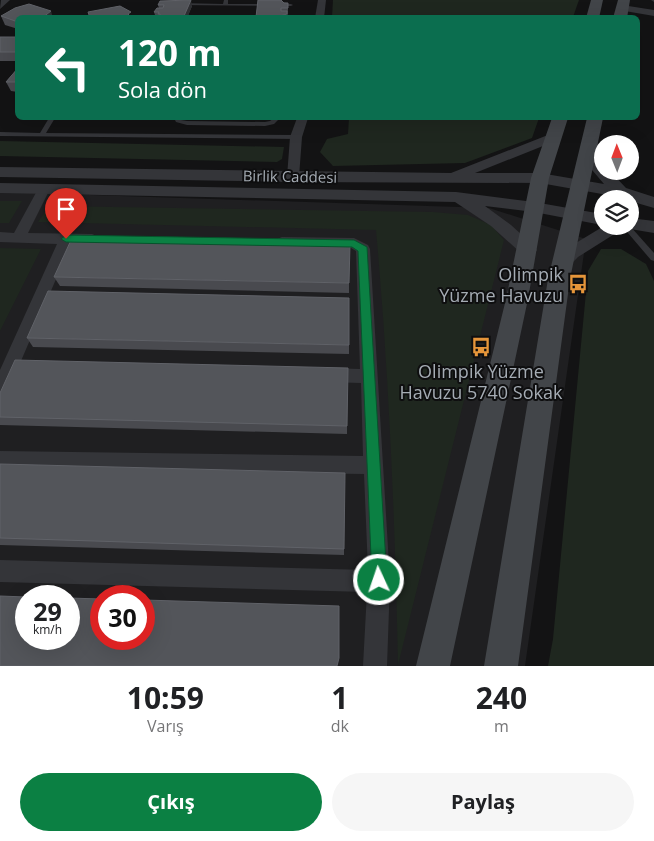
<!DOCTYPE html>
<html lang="tr">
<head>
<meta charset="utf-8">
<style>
  :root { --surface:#fff; --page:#f6f6f6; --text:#202124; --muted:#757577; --accent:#0b8043 }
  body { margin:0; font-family:"Open Sans",sans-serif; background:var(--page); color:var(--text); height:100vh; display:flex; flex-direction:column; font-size:19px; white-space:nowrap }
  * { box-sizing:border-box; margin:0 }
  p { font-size:16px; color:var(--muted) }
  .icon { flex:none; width:28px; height:28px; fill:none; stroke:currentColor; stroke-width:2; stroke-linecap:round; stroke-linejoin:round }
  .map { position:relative; height:666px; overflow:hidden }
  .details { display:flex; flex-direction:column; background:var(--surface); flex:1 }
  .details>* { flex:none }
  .guide { position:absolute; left:15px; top:15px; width:625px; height:105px; border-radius:8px; box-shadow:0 5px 20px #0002; background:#0b6e4f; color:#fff; overflow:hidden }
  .needle { width:32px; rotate:359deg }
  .buttons { position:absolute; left:594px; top:135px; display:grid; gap:10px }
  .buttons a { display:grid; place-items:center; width:45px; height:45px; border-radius:50%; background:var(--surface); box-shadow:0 5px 20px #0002; font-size:25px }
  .speed { position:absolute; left:15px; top:585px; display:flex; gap:10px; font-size:25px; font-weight:700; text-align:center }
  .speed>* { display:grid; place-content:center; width:65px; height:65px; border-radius:50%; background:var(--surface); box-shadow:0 5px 20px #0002; line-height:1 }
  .speed small { font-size:12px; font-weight:400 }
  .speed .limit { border:8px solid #d22; background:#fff; color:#111 }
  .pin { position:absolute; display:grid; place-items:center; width:42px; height:42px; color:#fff; margin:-51px -21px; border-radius:50% 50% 50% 0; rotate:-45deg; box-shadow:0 0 5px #0007 }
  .pin .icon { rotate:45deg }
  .me { position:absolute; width:55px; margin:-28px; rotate:357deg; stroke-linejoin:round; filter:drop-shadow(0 0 4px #0008) }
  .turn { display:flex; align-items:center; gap:18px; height:105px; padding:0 20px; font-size:22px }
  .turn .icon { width:65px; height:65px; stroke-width:2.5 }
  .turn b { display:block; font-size:35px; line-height:42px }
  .eta { display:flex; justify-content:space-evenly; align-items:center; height:85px; text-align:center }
  .eta b { font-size:30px; font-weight:700; line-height:35px }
  .cta { display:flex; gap:10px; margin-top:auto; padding:10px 20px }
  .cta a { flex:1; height:58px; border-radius:30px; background:var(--accent); color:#fff; font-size:20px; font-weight:700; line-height:58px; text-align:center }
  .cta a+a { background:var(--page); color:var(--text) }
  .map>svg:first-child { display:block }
  .built { fill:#1f1f21; fill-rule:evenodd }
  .green { fill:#1f271f }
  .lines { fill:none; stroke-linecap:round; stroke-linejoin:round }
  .service { fill:#343539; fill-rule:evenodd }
  .minor { fill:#343539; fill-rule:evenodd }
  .tertiary { fill:#343539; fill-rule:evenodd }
  .secondary { fill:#424549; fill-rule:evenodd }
  .wall { fill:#494a4f }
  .shaded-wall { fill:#2f3033 }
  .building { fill:#53555a; stroke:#606268 }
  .route { fill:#0b8043; stroke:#07532c }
  .labels { text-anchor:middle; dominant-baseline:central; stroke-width:4; stroke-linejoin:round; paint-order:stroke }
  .far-street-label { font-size:15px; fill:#a5acb4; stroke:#0e0e0f }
  .poi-label { font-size:18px; fill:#a5acb4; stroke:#0e0e0f; text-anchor:end }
</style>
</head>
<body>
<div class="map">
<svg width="654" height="666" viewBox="0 0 654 666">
  <rect width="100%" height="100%" fill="#131314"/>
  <path class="built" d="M0,192L489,208L586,239L525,666H0ZM26,596H69V639H26ZM101,596H144V639H101Z"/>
  <g class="green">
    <path d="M333,0H579L573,17H332Z"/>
    <path d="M349,118H539L532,138L465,163L333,166L320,152L327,139L348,134Z"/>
    <path d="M0,141L284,147L282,159L277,162L0,156Z"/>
    <path d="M0,201H22L9,223H0Z"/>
    <path d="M49,206L433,212L468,215L491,225L504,240L398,665C395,520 389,374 376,230L38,222Z"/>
    <path d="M0,248L41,249L0,331Z"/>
    <path d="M601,249H621L646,264L654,281V666H548L553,639L588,271Z"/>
  </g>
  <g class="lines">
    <g class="service">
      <path d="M224,0H228V4H291L293,5L291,6L180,5L178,4L180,3L223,4Z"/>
      <path d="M651,0H654V2Z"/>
      <path d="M49,118H55L46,133L296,135L299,137L296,139L0,136V132L40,133Z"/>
      <path d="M174,118H180L181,120L187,121L265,122L270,121L274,118H280L274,124L265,126L187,125L176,122Z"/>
      <path d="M622,226H630L654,253V261L651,260Z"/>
    </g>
    <g class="minor">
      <path d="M1,0H10L0,9Z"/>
      <path d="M318,0H326L324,18H315Z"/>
      <path d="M622,5L654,10V16L619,10V6Z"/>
      <path d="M297,118H308L302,137L299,177L293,181L287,177L290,137Z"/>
      <path d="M44,185L50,189L28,233L92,234L97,236L99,239L97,242L71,244L9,389L6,394L0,396V370L57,244L0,242V232L14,233L38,189Z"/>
      <path d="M282,237L354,238L368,245L370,249L390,581L387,666H363L367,592L0,582V560L368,570L364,474L0,469V451L363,456L361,383L327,382L321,380L318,375L321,370L327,368L360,369L356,251L351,248L277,245L275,242L277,239Z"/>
    </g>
    <g class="tertiary">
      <path d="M553,133L558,134L560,137L558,140L475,173H540L604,184L587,164L580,148L582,145H592C598,153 602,161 602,171H610L626,188L654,197V208L630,201V199L540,183L293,182L0,177V167L451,173Z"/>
      <path d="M0,183L456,192L534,202L602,214V225L534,212L485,206L511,225L534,246L537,250L534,254L528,256L522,254L491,226L455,202L0,193Z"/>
      <path d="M630,218L654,221V233L624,228L578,257L568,267L562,268L556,267L553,262L566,249L604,226H630Z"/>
    </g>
    <g class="secondary">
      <path d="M591,0H603L599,18H586Z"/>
      <path d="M618,0H630L627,18H613Z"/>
      <path d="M552,118H568L549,178L528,299L450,666H416L506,299L531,178Z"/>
      <path d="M587,118H603L570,279L518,666H484L548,279Z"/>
    </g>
  </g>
  <g class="wall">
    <path d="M258,0L288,3V18H256Z"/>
    <path d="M158,5L192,6L187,18H156L154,12L159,8Z"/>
    <path d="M1,16L18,18V29L5,25Z"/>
    <rect x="0" y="37" width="18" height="24"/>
    <path d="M18,68V92L11,91L6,82Z"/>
    <path d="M54,277L349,283V293L60,286Z"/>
    <path d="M27,338L349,345V354L33,347Z"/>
    <path d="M0,393L347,426V434L0,425Z"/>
    <path d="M0,464L344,549V555L0,545Z"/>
  </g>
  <g class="shaded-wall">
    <path d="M191,0L192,6L187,18H184V16Z"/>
    <path d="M51,11L53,18H42Z"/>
    <path d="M287,11L288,18H276V17L281,16Z"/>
  </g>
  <g class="building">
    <path d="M191,0L184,16H160V14H158L159,12H154L157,8H163L164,5H158L160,1Z"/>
    <path d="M258,0H281L284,3H288V8H281V11H287V14L276,17H256Z"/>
    <path d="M29,4L51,11L42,18H18V22L1,16L15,8Z"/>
    <path d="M120,6L131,12L128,14L132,18H87L89,15L88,12Z"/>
    <path d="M196,17H235V18Z"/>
    <rect x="0" y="37" width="18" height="15"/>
    <path d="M18,68V82H6Z"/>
    <path d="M72,238L350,244L349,283L54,277Z"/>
    <path d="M48,291L349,298V345L27,338Z"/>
    <path d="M15,360L348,368L347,426L0,417V393Z"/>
    <path d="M0,464L345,473L344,549L0,538Z"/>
    <path d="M0,596L26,597V639H69V598L101,599V639H144V600L339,606V658L337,666H0Z"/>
  </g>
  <path class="route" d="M66,235L354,240L367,247L387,580L385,586L379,588L374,586L372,580L358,251L352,247L66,242L61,239Z"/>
  <defs>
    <symbol id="bus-bare" viewBox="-9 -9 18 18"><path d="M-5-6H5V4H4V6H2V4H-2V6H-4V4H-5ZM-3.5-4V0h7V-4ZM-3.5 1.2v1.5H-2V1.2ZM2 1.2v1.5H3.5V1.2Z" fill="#e5953a" stroke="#0e0e0f" stroke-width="2.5" paint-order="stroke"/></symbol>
  </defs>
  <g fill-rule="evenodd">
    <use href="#bus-bare" x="564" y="270" width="28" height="28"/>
    <use href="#bus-bare" x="467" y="333" width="28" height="28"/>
  </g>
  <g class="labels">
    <g class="far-street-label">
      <text transform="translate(290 176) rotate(1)">Birlik Caddesi</text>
    </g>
    <g class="poi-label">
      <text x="563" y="274">Olimpik<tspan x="563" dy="21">Yüzme Havuzu</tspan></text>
      <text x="481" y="371" text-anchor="middle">Olimpik Yüzme<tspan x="481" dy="21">Havuzu 5740 Sokak</tspan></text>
    </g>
  </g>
</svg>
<div class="buttons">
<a><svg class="needle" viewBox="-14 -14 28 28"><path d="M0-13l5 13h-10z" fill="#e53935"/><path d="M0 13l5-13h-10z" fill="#757577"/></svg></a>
<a><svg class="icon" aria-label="layers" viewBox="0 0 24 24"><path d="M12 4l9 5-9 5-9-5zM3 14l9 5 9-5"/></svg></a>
</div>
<div class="speed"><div>29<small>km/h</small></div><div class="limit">30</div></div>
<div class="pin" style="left:66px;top:239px;background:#d93025"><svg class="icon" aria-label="arrive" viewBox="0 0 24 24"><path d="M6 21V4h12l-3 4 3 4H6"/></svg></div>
<svg class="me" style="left:379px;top:580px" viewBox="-20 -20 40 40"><circle r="17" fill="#0b8043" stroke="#fff" stroke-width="3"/><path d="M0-11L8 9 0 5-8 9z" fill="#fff"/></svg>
<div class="guide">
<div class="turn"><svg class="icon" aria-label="left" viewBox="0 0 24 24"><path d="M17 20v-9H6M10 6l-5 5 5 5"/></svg><div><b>120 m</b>Sola dön</div></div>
</div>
</div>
<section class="details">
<div class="eta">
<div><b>10:59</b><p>Varış</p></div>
<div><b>1</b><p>dk</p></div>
<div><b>240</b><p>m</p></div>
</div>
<div class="cta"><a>Çıkış</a><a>Paylaş</a></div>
</section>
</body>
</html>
